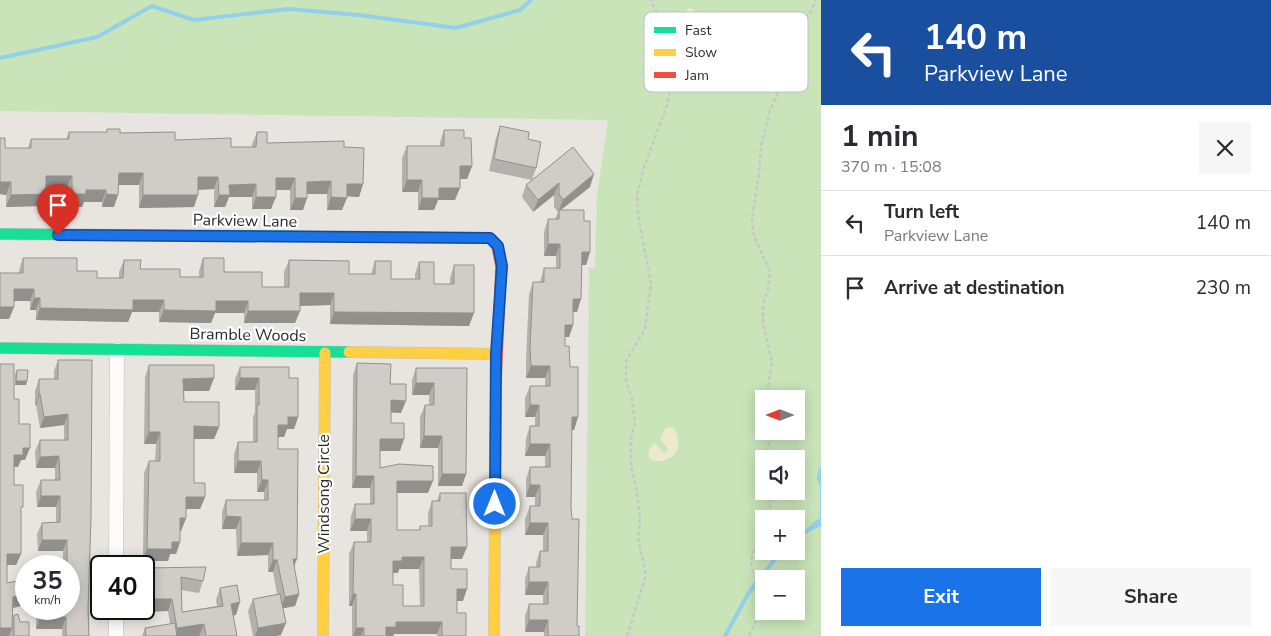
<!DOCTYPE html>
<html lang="en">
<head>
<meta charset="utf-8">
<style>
  :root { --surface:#fff; --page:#f7f7f7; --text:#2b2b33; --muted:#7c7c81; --line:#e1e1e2; --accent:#1a73e8 }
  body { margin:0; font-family:"Nunito Sans",sans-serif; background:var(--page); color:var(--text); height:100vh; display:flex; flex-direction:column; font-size:19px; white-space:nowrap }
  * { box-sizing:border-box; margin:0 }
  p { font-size:16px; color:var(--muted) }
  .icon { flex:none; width:28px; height:28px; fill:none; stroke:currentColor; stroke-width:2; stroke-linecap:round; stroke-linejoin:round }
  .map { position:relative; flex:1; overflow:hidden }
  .details { display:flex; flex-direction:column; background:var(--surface); width:450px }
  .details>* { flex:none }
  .top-card { background:#1a4fa0; color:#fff; overflow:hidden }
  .needle { width:32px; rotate:270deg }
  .controls { position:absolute; left:755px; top:390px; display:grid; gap:10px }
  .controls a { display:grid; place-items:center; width:50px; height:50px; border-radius:0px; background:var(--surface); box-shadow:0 2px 12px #0003; font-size:25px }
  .speed { position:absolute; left:15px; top:555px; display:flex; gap:10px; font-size:25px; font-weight:700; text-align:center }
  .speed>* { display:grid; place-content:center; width:65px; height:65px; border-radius:50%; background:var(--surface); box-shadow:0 2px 12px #0003; line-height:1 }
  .speed small { font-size:12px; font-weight:400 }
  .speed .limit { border:2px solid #111; border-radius:8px; background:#fff; color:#111 }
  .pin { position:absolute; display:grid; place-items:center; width:42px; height:42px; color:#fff; margin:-51px -21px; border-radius:50% 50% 50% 0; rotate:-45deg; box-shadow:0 0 5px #0007 }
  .pin .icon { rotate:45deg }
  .me { position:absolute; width:55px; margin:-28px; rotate:0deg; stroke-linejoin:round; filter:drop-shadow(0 0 4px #0008) }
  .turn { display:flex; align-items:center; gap:18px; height:105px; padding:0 20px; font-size:22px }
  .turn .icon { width:65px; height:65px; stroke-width:2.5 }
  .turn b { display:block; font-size:35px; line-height:42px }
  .round { display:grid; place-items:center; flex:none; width:52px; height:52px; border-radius:0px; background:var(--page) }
  .headline { display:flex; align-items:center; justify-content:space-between; height:85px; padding:0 20px }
  h1 { font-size:30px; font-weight:700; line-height:38px }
  .button { display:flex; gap:10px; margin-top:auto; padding:10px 20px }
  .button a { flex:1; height:58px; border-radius:0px; background:var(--accent); color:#fff; font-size:20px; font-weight:700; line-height:58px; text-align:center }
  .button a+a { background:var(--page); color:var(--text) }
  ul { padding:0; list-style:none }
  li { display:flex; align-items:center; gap:15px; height:65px; padding:0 20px; border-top:1px solid var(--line) }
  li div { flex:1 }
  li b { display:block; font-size:19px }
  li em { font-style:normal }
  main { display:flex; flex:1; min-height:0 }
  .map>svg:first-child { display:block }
  .green { fill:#c9e4b9; fill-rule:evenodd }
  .sand { fill:#ede9ce }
  .water { fill:#94d0ea }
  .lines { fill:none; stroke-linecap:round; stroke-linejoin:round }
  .stream { stroke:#94d0ea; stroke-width:4 }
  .street-casing { stroke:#c2c1c1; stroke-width:15 }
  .fast-casing { stroke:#c2c1c1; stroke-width:12 }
  .slow-casing { stroke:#c2c1c1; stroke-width:12 }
  .jam-casing { stroke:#c2c1c1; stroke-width:12 }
  .path { stroke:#c8c7c7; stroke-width:2.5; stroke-dasharray:4 2.5; stroke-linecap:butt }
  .street { stroke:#fcfbfa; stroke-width:14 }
  .fast { stroke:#16e098; stroke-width:11 }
  .slow { stroke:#ffcf43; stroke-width:11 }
  .jam { stroke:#f24e42; stroke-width:11 }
  .wall { fill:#b3b0ad; fill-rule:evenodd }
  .shaded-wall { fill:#92908d }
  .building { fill:#d0cdc9; stroke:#92908d; fill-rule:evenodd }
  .route-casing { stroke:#114b97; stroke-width:12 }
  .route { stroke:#1a73e8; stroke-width:9 }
  .labels { text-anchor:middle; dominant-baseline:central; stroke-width:4.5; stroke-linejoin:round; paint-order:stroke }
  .street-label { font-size:16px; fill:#2b2b2b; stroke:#fff }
  .key { fill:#fff; stroke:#bfbfbf; stroke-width:1 }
  .key-label { font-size:14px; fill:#2b2b2b }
</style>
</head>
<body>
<main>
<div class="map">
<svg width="821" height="636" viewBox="0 0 821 636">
  <rect width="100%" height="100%" fill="#e8e5e0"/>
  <path class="green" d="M0,0H821V636H585L589,268L595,267L597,195L608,120L0,111ZM764,399H796V431H764ZM764,459H796V491H764ZM764,519H796V551H764ZM764,579H796V611H764Z"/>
  <g class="sand">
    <path d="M688,8L692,9L698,17L692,25L690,33H694L702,28L708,36L706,45L701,49H695C682,38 680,22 688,8Z"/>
    <path d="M669,427L674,428C696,468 629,470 654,443L664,453L667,452L668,449L660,439L664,430Z"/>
  </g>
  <path class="water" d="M821,466V526L810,531L811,524L820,518V486L817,478L818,471Z"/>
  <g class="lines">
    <g class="stream">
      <path d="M0,58L97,37L152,6L194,20L288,9L359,15L456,28L520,10L531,0"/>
      <path d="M796,547L799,536L821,522"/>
      <path d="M761,577L775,559L790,551"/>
      <path d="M725,636L748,594L756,583"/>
    </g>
    <defs>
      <g id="street">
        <path d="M116,566L117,350"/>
        <path d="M116,609V636"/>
      </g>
      <g id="fast">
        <path d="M0,234L399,237"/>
        <path d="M0,348L349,352"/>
      </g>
      <g id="slow">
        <path d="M349,352L496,354"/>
        <path d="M323,636L325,353"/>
        <path d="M494,636L496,384"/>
      </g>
      <path id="jam" d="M399,237L490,238L497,246L501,266L496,384"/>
    </defs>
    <use href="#street" class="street-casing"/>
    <use href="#fast" class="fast-casing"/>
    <use href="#slow" class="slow-casing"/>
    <use href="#jam" class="jam-casing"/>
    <g class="path">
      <path d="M766,399L772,362L763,323V305L768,289L770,272L754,236L752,219L759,173L761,146L770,111L778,92L777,47L784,32L810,13L816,0"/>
      <path d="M768,459L769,431"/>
      <path d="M768,491L771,514L769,519"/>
      <path d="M764,533C756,544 746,561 755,576C757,579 761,582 764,585"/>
      <path d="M627,636L646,575L638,539L640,518L637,492L631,465V439L635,422L632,399L626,380V361L645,329L651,283L638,215L637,195L644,167L666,108L672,81L670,53L657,13L651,0"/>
      <path d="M749,636L764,604"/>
    </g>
    <use href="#street" class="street"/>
    <use href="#fast" class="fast"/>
    <use href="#slow" class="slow"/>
    <use href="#jam" class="jam"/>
  </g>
  <g class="wall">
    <path d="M500,126L528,139L536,168L532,180L489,171L496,138Z"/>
    <path d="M107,129L120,133L231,147H252V144L257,132L267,143L344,147L363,184L359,197L347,196L342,210H327V194H307V198L303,210H290V190H276L271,209H252V197H229L225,207H214V189L198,190L194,207L139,208V185H119L114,207H102V202H84L82,207H67V188H46V194L41,206L6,207V195L0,194V138L5,148H28L31,139H66L69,132H106Z"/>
    <path d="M444,130L464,138L472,166L467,179H460L455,200H438L434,210H418V192H402V158L407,146H440V142Z"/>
    <path d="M573,147L590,187L561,210L584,221L590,252L586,265H582L577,312H573V325L569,337H565V346L570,367L578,417L574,430H572L571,507L577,626L579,636H544V632H525V616L529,604H543V595H525V579L529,567H536V563L540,551H543V535H525V519L530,506H535V497H526V479L530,467H545V456H525L526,438L530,426H535V417H525V398L530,386H545V378H526V359L529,294L533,282H540L544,268H556V256H544V232L548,219H555L558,212L554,207V195L533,212L522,197L526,185Z"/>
    <path d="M23,258L77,271L97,278H119V272L124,260L140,269L180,277H199V271L203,258L224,272L262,287H284V272L289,260L349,274H371L375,261L391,279H415V274L419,262L434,284H450V278L454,265L469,326L330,324V305L300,306L295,323H244V313H215L211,323L159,322V312H132L128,322L36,320V310H30V301H14V307L9,319H0L19,273V270Z"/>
    <path d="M58,360H92L89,636H62V629H36V614L38,609H69V566H39L40,562H63V551H38L37,534L42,523L56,522V507H37L36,492L41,480H55V468H36L35,451L40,440H64V425L40,428L36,405H35V391L39,379H54V371Z"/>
    <path d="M357,363L390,384L401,413L391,412V423L400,451H380V468L428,493H397V530H419L420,526H428V513L432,501H437L440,493L462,559H451V569L463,601H457V613L466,636H437V634H394L393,636H352V606H349V554L354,542H367V531H350L351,516L355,504H370V488H352L353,375ZM399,569H419L420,606H403L393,585V573H398Z"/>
    <path d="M149,365L214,378L209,391H184V402L219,427L214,439H194V483L205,497L200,509H186V518L181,531H180V542L176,554H170L168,561H143L144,473L149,461H155L156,444H144L145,377Z"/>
    <path d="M240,367L289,378L298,417L294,429H287L284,437H278V449L294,567L299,594L295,606L283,608L281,635L276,636H253L248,611L253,599L277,594L273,572H268V555L237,556L236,529H222V512L226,500H264V492H257V473H234V454L238,442H253V417L255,412V390H235V379Z"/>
    <path d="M416,368H467L466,474L462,486H438V448H420V417L425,405H429V395H412V380Z"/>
    <path d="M17,370L27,381L26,385H15V374Z"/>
    <path d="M14,399L25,460H21L18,467H14V485L21,512V554L16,565H7V583L26,579V603L25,605L13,608L12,619L14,615L20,622L29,636H0Z"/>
    <path d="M146,568L203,581L199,593L181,590L182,612L217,606L216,600L220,588L236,615H233L237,636H142L145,628L170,624L168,611L142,612V609H144V575Z"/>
  </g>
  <g class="shaded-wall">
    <path d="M460,166H472L467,179H455Z"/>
    <path d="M119,173H143L139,185H114Z"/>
    <path d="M594,174L590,187L558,212L563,200Z"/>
    <path d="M46,176H72L67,188H41Z"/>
    <path d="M198,177H218L214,189L193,190Z"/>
    <path d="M276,178H295L290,190H271Z"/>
    <path d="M407,180H422L418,192H402Z"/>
    <path d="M331,181L327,194H303L307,182Z"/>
    <path d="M0,182H11L6,195L0,194Z"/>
    <path d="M559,183L554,195L533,212L538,200Z"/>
    <path d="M256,184L252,197H229L225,207H214L219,195L229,185Z"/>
    <path d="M347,184H363L359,197L343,196Z"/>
    <path d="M439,188H460L455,200H438L434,210H418L422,198Z"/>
    <path d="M86,190H106L102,202H84L82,207H67L72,194Z"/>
    <path d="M46,194L41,206L6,207L11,195Z"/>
    <path d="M106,194L118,195L114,207H102Z"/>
    <path d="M143,195H198L194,207L139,208Z"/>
    <path d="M256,197H276L271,209H252Z"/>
    <path d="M331,197L347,198L342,210H327Z"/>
    <path d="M295,198H307L303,210H290Z"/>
    <path d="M548,244H560L556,256H544Z"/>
    <path d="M582,252H590L586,265H578Z"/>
    <path d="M14,289H34L30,301H9Z"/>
    <path d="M300,293H334L330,305L295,306Z"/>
    <path d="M34,298H40L36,310H30Z"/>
    <path d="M573,299H581L577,312H569Z"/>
    <path d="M133,300H164L159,312H132L128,322L36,320L40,308Z"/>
    <path d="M216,301H248L244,313H215L211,323L159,322L164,310Z"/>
    <path d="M0,307H14L9,319H0Z"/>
    <path d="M248,311H300L295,323H244Z"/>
    <path d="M334,312L474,313L469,326L330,324Z"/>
    <path d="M565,325H573L569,337H561Z"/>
    <path d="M531,366H550L545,378H526Z"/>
    <path d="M214,378L209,391H179L183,379Z"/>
    <path d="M240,378H259L255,390H235Z"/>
    <path d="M16,381H27L26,385H15Z"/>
    <path d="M416,383H434L429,395H412Z"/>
    <path d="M39,394H40L36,405H35Z"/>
    <path d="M391,400L406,401L401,413L386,412Z"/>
    <path d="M530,405H539L535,417H525Z"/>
    <path d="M68,414L64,425L40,428L44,417Z"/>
    <path d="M288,417H298L294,429H287L284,437H274L278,425Z"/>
    <path d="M572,417H578L574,430H567Z"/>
    <path d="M194,426L219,427L214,439H190Z"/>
    <path d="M149,432H160L156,444H144Z"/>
    <path d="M424,436H442L438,448H420Z"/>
    <path d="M380,439H404L400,451H376Z"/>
    <path d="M530,444H550L545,456H525Z"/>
    <path d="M23,448H30L25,460H21L18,467H9L14,455Z"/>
    <path d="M59,456L55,468H36L40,457Z"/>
    <path d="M238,461H261L257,473H234Z"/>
    <path d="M442,474H466L462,486H438Z"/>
    <path d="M356,476H374L370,488H352Z"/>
    <path d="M262,480H268L264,492H257Z"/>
    <path d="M397,481H433L428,493H393Z"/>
    <path d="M530,485H540L535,497H526Z"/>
    <path d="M41,496H60L56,507H37Z"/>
    <path d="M186,497H205L200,509H181Z"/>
    <path d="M226,516L241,517L236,529H222Z"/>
    <path d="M180,518H186L181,531H176Z"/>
    <path d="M355,519H371L367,531H350Z"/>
    <path d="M530,523H548L543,535H525Z"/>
    <path d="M42,540H67L63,551H38Z"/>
    <path d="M172,542H180L176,554H170L168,561H143L147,549Z"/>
    <path d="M241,543H273L268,555L237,556Z"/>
    <path d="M451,547H467L462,559H446Z"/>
    <path d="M7,554H21L16,565H2Z"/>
    <path d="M402,557H424L419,569H399L398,573H388L393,561Z"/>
    <path d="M293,559H297L292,572Z"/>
    <path d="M273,560H277L273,572H268Z"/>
    <path d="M529,582H548L543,595H525Z"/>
    <path d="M457,589H467L463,601H453Z"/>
    <path d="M26,594L25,605L8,609L13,597Z"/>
    <path d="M299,594L295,606L280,609L285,597Z"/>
    <path d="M353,594H356L352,606H349Z"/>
    <path d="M146,599H172L168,611L142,612L143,609H144Z"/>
    <path d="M240,602L236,615L226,617L231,604Z"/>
    <path d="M40,617H66L62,629H36Z"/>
    <path d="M529,620H548L544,632H525Z"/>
    <path d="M396,622H442L437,634H394L393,636H383L386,627Z"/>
    <path d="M286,623L281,635L276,636H255L258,628Z"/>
    <path d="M204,624L199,636H175L177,628Z"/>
    <path d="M0,628H12L9,636H0Z"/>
    <path d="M356,628H364L361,636H353Z"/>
  </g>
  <g class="building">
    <path d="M500,126L529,132L528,139L541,142L536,168L494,159Z"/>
    <path d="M107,129H120V133L175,132V140L231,138V147H256L257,132H267V143L344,141V147L364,148L363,184H347V198L331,197V181L307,182V198H295V178H276V197H256V184L229,185L230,195H219L218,177H198V195H143V173H119L118,195L106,194V190H86V194H72V176H46V194L11,195V182H0V138H5V148H31V139H69V132H107Z"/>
    <path d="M444,130H464V138H471L472,166H460V188H439V198H422V180H407V146H444Z"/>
    <path d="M573,147L594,174L563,200L559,194V183L538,200L526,185Z"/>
    <path d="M559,210H584V221H590V252H582L581,299H573V325H565V346H569L570,367H578V417H572L571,507L572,519H579L577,626H579V636H548V620H529V604H548V582H529V567H540V551H548V523H530V506H540V485H530V467H550V444H530V426H539V405H530V386H550V366H531L530,347L533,282H544V268H560V244H548V219H559Z"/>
    <path d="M23,258H77V271H97V278H123L124,260H141L140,269H180V277H203V258H224V272H262V287H289V260L349,261V274H375V261H391V279H420L419,262H434V284H454V265H474V313L334,312V293H300V311H248V301H216V311L164,310V300H133V310L40,308V298H34V289H14V307H0V273H23Z"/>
    <path d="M58,360H92L91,518L88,610L89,636H66V617H40V609H69V566H40V562H67V540H42V523L60,522V496H41V480H60L59,456L40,457V440H68V414L44,417L40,394H39V379H58Z"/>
    <path d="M357,363L391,364L390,384H406V401L391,400V423H404V439H380V468L399,464L433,466V481H397V530H420V526H432V501H440V493H466L467,547H451V569H467V589H457V613H466V636H442V622H396V627H386V636H364V628H356V594H353L354,542H371V519H355V504H374V476H356ZM402,557H424V606H403V585H393V561H402Z"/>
    <path d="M0,364H14V399H19V424H30V448H23V455H14V485H23V507H21V554H7V583L26,579V594L13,597L12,628H0Z"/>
    <path d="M149,365H214V378L183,379L184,402H219V427L194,426V483H205V497H186V518H180V542H172V549H147L149,461H160V432H149Z"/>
    <path d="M240,367H289V378H298V417H288V425H278V449H298L297,559H293L299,594L285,597L277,560H273V543H241V517L226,516V500H268V480H262L261,461H238V442H257V405H259V378H240Z"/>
    <path d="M416,368H467L466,474H442V436H424L425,405H434V383H416Z"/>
    <path d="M17,370H28L27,381H16Z"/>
    <path d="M206,567L203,581L181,577L182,612L223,606L220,588L237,585L240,602L231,604L237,636H206L204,624L177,628L172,599H146V568Z"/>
    <path d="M280,594L286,623L258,628L253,599Z"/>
    <path d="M18,614L20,622H29V636H14V615Z"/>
    <path d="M175,623L177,636H146L145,628Z"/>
  </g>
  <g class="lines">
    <defs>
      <path id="route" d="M58,235L490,238L498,246L502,266L496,354L495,504"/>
    </defs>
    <use href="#route" class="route-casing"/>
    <use href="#route" class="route"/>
  </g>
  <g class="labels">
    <g class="street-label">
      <text transform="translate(245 221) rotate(1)">Parkview Lane</text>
      <text transform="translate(248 335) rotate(1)">Bramble Woods</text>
      <text transform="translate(324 494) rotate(-90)">Windsong Circle</text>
    </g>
  </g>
  <rect x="644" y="12" width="164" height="80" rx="8" class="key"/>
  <rect x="654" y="27" width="22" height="6" fill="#16e098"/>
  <rect x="654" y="49" width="22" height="7" fill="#ffcf43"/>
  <rect x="654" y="72" width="22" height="6" fill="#f24e42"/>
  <g class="key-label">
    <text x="685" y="35">Fast</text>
    <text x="685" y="57">Slow</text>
    <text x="685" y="80">Jam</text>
  </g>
</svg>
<div class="controls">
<a><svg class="needle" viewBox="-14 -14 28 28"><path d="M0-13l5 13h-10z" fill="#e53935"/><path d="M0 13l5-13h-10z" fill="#7c7c81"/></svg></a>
<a><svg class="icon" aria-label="sound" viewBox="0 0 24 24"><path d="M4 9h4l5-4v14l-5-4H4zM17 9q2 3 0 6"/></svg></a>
<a>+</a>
<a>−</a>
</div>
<div class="speed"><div>35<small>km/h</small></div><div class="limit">40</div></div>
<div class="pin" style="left:58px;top:235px;background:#d93025"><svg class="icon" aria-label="arrive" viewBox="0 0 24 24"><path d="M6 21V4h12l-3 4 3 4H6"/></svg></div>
<svg class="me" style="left:495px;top:504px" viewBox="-20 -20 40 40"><circle r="17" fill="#1a73e8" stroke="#fff" stroke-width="3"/><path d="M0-11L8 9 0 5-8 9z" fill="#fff"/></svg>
</div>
<section class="details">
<div class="top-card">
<div class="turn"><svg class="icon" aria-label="left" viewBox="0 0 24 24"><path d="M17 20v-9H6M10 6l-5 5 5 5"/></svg><div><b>140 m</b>Parkview Lane</div></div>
</div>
<div class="headline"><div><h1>1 min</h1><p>370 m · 15:08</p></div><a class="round"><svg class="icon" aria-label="close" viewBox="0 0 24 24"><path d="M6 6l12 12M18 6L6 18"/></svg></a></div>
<ul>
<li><svg class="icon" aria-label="left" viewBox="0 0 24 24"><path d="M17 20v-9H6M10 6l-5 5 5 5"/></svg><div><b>Turn left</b><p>Parkview Lane</p></div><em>140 m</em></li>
<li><svg class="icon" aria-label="arrive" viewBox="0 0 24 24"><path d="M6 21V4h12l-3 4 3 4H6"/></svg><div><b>Arrive at destination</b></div><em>230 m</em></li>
</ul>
<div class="button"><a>Exit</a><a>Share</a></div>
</section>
</main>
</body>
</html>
